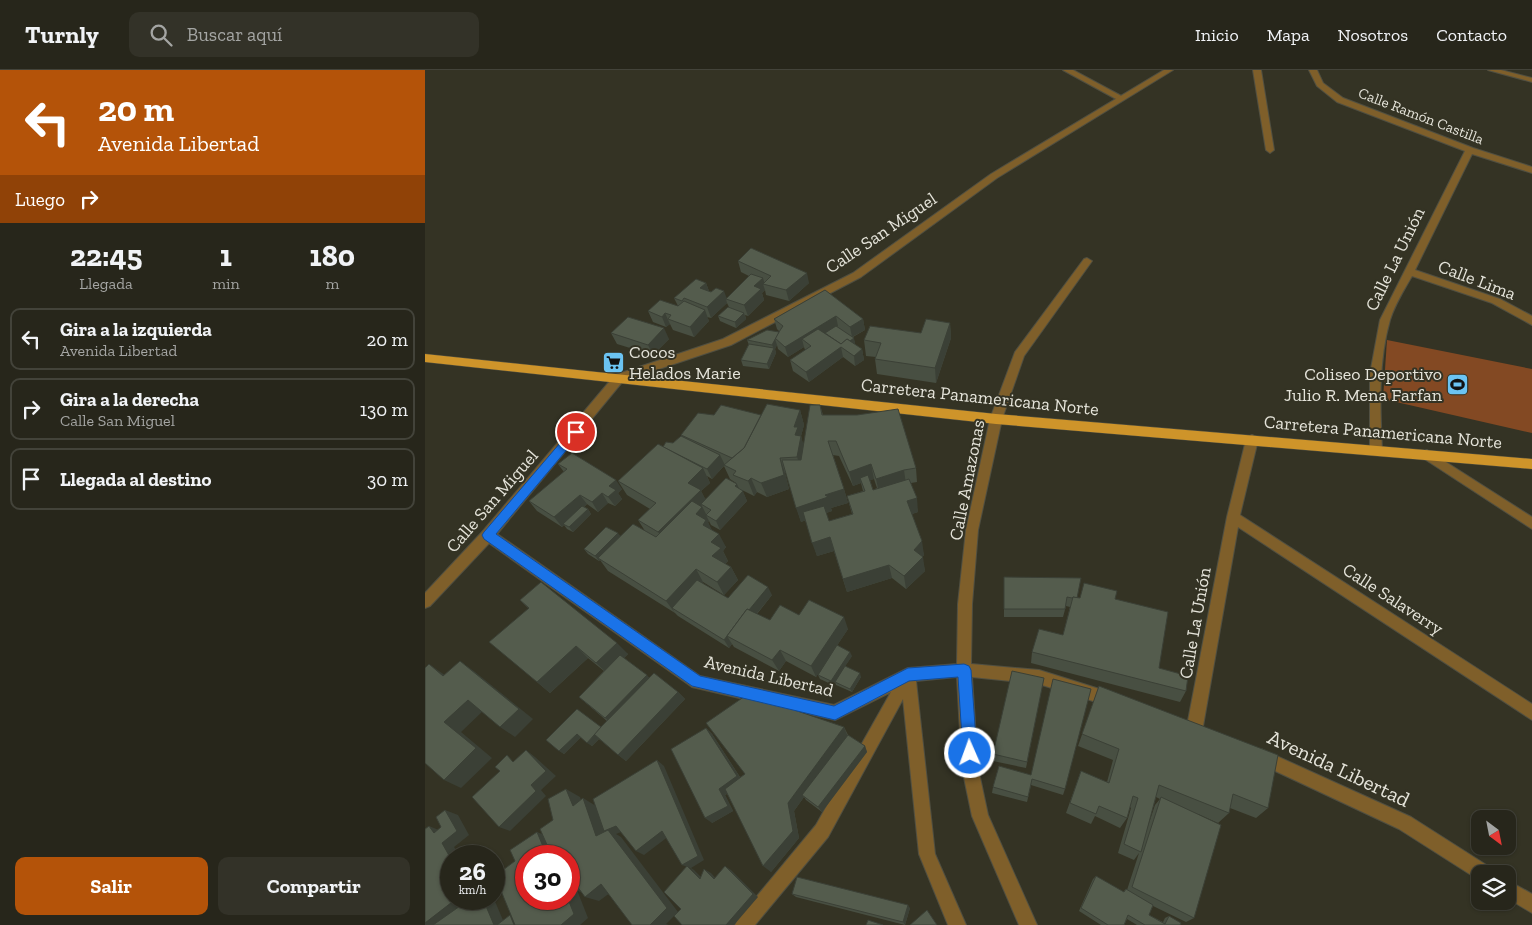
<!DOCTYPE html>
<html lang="es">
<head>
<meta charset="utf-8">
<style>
  :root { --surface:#27261b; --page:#333228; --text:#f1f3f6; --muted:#a4a5a3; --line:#43433a; --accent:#b45309 }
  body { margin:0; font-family:"Zilla Slab",serif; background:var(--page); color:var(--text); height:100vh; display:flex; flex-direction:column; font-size:19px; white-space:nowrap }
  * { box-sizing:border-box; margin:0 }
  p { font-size:16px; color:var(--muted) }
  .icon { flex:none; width:28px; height:28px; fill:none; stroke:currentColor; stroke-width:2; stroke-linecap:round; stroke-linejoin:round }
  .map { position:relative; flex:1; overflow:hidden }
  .details { display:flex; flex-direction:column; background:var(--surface); width:425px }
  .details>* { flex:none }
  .banner { background:#b45309; color:#fff; overflow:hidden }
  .needle { width:32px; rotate:148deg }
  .controls { position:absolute; left:1046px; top:740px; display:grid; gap:10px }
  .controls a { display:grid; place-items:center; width:45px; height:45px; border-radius:10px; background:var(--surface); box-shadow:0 1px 4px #0004,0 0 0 1px var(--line); font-size:25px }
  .speed { position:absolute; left:15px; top:775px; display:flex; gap:10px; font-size:25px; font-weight:700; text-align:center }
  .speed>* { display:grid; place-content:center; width:65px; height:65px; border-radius:50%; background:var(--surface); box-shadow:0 1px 4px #0004,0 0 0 1px var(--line); line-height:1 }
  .speed small { font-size:12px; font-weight:400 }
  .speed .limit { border:8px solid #d22; background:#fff; color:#111 }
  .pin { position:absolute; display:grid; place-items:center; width:42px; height:42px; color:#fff; margin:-21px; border:2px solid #fff; border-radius:50%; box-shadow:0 1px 5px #0007 }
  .me { position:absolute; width:55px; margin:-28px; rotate:358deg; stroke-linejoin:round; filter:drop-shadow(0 0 4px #0008) }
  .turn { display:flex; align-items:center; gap:18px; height:105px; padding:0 15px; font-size:22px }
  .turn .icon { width:65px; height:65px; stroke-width:2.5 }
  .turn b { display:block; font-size:35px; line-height:42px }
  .then { display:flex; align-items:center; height:48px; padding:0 15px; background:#0003; gap:10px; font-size:19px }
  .eta { display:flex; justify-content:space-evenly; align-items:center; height:85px; text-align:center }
  .eta b { font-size:30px; font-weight:700; line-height:35px }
  .cta { display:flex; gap:10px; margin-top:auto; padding:10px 15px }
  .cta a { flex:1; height:58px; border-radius:10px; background:var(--accent); color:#fff; font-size:20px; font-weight:700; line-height:58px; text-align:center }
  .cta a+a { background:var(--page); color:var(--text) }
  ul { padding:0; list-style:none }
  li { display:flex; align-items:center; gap:15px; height:62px; margin:0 10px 8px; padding:0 5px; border:2px solid var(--line); border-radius:10px }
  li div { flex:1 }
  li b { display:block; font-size:19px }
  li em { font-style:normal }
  header { display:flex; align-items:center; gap:30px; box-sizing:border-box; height:70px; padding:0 25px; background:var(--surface); border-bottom:1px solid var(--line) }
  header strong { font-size:24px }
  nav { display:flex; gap:28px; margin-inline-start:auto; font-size:18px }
  .search { width:350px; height:45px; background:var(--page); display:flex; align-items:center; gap:12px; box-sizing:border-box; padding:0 18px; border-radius:10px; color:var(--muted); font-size:19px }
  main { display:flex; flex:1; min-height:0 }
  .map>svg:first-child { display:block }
  .green { fill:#834923 }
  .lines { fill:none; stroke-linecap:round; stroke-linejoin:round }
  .minor-casing { stroke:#504f41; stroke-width:2 }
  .tertiary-casing { stroke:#504f41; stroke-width:2 }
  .trunk-casing { stroke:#504f41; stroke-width:1 }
  .minor { fill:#7f5f2a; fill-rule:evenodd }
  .tertiary { fill:#7f5f2a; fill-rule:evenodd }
  .trunk { fill:#ce942a; fill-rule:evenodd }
  .wall { fill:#484f42; fill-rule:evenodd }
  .shaded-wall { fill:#3b4036 }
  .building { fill:#545c4d; stroke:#3b4036 }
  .route { fill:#1a73e8; stroke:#114b97 }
  .labels { text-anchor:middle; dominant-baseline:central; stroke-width:4; stroke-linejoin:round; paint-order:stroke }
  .far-street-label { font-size:15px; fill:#e5e4da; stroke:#343324 }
  .street-label { font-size:18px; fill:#e5e4da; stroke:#343324 }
  .poi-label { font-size:18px; fill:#e5e4da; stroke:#343324; text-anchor:start }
  .near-street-label { font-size:21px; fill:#e5e4da; stroke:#343324 }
</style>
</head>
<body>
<header>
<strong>Turnly</strong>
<div class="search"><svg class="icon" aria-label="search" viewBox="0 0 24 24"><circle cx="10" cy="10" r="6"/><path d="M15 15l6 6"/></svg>Buscar aquí</div>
<nav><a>Inicio</a><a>Mapa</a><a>Nosotros</a><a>Contacto</a></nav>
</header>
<main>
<section class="details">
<div class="banner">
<div class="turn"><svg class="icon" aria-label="left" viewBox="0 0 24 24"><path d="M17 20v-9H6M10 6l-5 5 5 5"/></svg><div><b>20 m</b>Avenida Libertad</div></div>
<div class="then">Luego<svg class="icon" aria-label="right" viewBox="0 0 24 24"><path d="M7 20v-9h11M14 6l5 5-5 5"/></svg></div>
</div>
<div class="eta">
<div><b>22:45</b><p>Llegada</p></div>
<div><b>1</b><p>min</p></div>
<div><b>180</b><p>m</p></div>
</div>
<ul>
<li><svg class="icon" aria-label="left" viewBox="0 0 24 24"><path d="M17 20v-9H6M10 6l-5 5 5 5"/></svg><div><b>Gira a la izquierda</b><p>Avenida Libertad</p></div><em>20 m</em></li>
<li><svg class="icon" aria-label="right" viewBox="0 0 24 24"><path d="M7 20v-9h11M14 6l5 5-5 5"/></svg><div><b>Gira a la derecha</b><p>Calle San Miguel</p></div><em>130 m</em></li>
<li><svg class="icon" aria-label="arrive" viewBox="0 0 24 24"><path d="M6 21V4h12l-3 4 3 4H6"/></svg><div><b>Llegada al destino</b></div><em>30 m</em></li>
</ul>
<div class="cta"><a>Salir</a><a>Compartir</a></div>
</section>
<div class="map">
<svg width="1107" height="855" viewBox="0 0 1107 855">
  <rect width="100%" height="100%" fill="#343324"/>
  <path class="green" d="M962,270L1107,299V363L958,329Z"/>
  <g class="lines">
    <defs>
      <g id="minor">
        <path d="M638,0H648L700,28L693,30Z"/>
        <path d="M828,0H836L849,80L845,83L841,80Z"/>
        <path d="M884,0H892L898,13L918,28L1048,78L1107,97V103L1047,84L990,200L1075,229L1107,246V255L1067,233L987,206C979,220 970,234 965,250C953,292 955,337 957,380L955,383H947L945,380V304L955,250L1040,81L912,32L892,16Z"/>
        <path d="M1063,0H1076L1107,8V12Z"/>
        <path d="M662,188L667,191L599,286L577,349L553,460L547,534L546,594L614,600L687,623L692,625L694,630L692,635L687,637L614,614L547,607L553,698L563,745L612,855H594L547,746L537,698L532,607L491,611L510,784L541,855H523L494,784L478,629L403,767L330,855H310L313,849L391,755L466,622L410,650L267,617L58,469L57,465L58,461L63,460L68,461L275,606L409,635L483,598L532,594L533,534L541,460L565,349L590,282L659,189Z"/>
        <path d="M827,365L831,367L833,370L815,445L1107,634V650L813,457L778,656L775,661L770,663L765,661L762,656L802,447L821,370L823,367Z"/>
        <path d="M1002,380L1107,447V459L998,388L996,385L998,382Z"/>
        <path d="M836,679L986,747L1066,798L1068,804H1055L1054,810L974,759L831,692L828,687L831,682Z"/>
        <path d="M1082,810L1107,824V843L1082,828Z"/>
      </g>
      <path id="tertiary" d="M739,0H748L572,108L436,207L306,275L198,311L68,469L5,536L0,538V523L58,461L190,305L298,269L428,203L566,104Z"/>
      <path id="trunk" d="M0,284L571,344L1107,389V399L571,354L0,292Z"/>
    </defs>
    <use href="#minor" class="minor-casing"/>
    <use href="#tertiary" class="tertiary-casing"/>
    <use href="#trunk" class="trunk-casing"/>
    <use href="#minor" class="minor"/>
    <use href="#tertiary" class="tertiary"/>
    <use href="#trunk" class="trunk"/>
  </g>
  <g class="wall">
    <path d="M313,191L384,213L364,231L341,225L340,220L337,223L339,230L323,246L320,245L321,249L311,258L295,251L293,246L304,237L302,233L286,248L282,247L284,251L269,267L248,260L245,254L241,257L228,252L223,241L253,236L249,228L281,213L284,221L302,228L324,206L316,202Z"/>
    <path d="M400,220L438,249L440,260L428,267L430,273L429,274L437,279L439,290L430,296L418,287L384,312L368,301L365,290L380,280L379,277L363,287L353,279L352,275L350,279L351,283L344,299L318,296L316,290L324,275L322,270L354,262V261L352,259L349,249Z"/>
    <path d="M525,253L526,268L511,313L452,304L450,289L451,287L441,286L439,270L496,263Z"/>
    <path d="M186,263L244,269L228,285L192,274Z"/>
    <path d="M395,335L398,345L491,398L492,412L486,413L493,442L487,444L499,485L497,487L500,501L481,519L467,508L422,522L409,481L392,486L381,450L376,452L361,403H360L364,419L342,427L332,422L329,426L317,420L322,431L295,460L286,455L284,451L283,452L286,460L301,477L298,481L303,491L300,494L306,497L313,510L299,525L278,512L277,513L303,528L347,525L332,544L345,550L374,545L423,559L391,607L361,591L354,601L309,577L307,574L304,578L253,546L250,543L183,501L175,490L174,491L163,484L159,479L195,466L220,461L213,450L225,439L202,425L193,411L238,377L248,373L256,366V365L289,345H336L375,340L379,355L376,366L378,375ZM408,385L414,386L428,416L436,413L438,421L422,426L427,444L404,451L401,443L407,441L406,438L423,433L419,419ZM299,396L305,409L311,413L280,429L276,421L285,413L282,406L287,409ZM449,409L452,418L448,420L445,410Z"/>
    <path d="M133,394L197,419L193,423L197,429L190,436L183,433L173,442L162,434L159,437L163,439L166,444L148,462L142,459L139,455L137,457L112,441L104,431L139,402Z"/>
    <path d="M579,507L652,528L690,529L734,598L761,621L755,632L606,593L607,582L638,565L645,537L641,536L638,547H579Z"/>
    <path d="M95,530L203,584L199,588L224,608L253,622L260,629L201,691L174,669L167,676L156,667L139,684L121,670L176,657L182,651L154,627L179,601L163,588L125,623L112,612L103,538Z"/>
    <path d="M427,586L420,596L436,607L427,622L411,615L410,612L408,615L395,609L393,605Z"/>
    <path d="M619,608L601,698L568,691V684Z"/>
    <path d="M674,616L843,738L831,748L805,738L804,743L793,753L773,744L769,848L761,852L728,836L724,845L738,852L740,848L744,846L755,855H712L702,849L699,855H676L654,841L668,809L671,806L698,822L701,819L702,820L714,783L709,790L693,783L706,738L705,737L702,748L695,758L670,746L666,754L641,743L656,701L682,712L688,690L653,676ZM731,727L735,729L730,735L721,762Z"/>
    <path d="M419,657L423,665L440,676L442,682L397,742L381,730L379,727L369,741L374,768L346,802L302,724L300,725L308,741L287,753L281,658L287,664L315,707Z"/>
    <path d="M574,696L640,719L638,725L606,715L602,732L567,723L568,717Z"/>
    <path d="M367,824L485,838L480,855L371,827Z"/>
  </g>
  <g class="shaded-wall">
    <path d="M382,203L384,213L364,231L361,220Z"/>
    <path d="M338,208L340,215L338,214L340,220L337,223L339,230L323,246L319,235L329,216Z"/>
    <path d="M281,213L285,224L275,218Z"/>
    <path d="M299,221L302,229H301L302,233L286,248L282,237Z"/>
    <path d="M280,240L284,251L269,267L265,257Z"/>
    <path d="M240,243L245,254L241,257L237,247Z"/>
    <path d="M319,243L321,249L311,258L310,252Z"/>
    <path d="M411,246L413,256L384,274L377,269L379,277L363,287L360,277Z"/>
    <path d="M438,249L440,260L427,267L425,257Z"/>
    <path d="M525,253L526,268L511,313L510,298Z"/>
    <path d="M239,258L244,269L228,285L223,275Z"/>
    <path d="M429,268L430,273L421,280L418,276Z"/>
    <path d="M350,269L352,275L350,279L351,283L344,299L342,294L349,279L347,275Z"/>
    <path d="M416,277L418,287L384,312L381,302Z"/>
    <path d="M437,279L439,290L430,296L429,286Z"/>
    <path d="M375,340L379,355L376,366L380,380L377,402L372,387L370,365L369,357Z"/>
    <path d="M295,385L300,395H299V396L287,409L282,399Z"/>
    <path d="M355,388L360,403L364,419L342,427L336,413Z"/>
    <path d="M446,394L449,409L437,413L435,408L436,413L428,416L424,402Z"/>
    <path d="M278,398L285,413L276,421L283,434H276L282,446L281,445L284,451L283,452L289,464L242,475L233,462L263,413Z"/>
    <path d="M479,400L481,414L454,423L451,409Z"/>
    <path d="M326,408L332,422L329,426L323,411Z"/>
    <path d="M191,410L197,419L193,423L197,429L190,436L183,427L184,416Z"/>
    <path d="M312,414L316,423L318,421L322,431L295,460L291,451L310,416Z"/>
    <path d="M419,419L423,433L406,438L407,441L376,452L371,438L400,425Z"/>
    <path d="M177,423L183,433L173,442L167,432Z"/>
    <path d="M155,425L162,434L137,457L129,447Z"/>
    <path d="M492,428L493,442L484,445L482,431Z"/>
    <path d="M163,439L166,444L148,462L144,457Z"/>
    <path d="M193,463L197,468L173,488L175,490L174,491L170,486Z"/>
    <path d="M294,464L301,477L298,481L303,491L294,499L287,486L286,472Z"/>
    <path d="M405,467L409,481L392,486L387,473Z"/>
    <path d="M497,471L499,485L490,493L489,480Z"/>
    <path d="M498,487L500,501L481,519L479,506Z"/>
    <path d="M464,495L467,508L422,522L418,509Z"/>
    <path d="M306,497L313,510L299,525L292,512Z"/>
    <path d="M271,499L278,512L252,541L247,538L250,543L241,531Z"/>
    <path d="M343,517L347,525L310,570L302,566Z"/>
    <path d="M419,547L423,559L391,607L386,596Z"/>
    <path d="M302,566L307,574L304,578L299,570Z"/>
    <path d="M192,573L203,584L183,604L171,593Z"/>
    <path d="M151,576L163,588L125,623L112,612Z"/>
    <path d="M355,580L361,591L354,601L347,590Z"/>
    <path d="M425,582L427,586L408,615L406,611Z"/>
    <path d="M35,591L50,602L108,649L90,667L75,657Z"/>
    <path d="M4,594L21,606H18Z"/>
    <path d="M435,603L436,607L427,622L425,619Z"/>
    <path d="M222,605L228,612L188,655L180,648Z"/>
    <path d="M253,622L260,629L201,691L193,685Z"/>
    <path d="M43,630L59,640L36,662L67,688L36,718L19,710V652Z"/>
    <path d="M419,657L423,667L377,725L379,727L369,741L374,768L346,802L338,796L363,733Z"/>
    <path d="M176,658L181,661L167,676L162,673Z"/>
    <path d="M281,658L287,664L318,712L300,725L308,741L287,753L280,748L294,719Z"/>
    <path d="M152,664L156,667L139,684L134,681Z"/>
    <path d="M440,676L442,682L397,742L393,737Z"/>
    <path d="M101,680L110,687L131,706L116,720L121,726L85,761L74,757L106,715Z"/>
    <path d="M232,690L239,696L279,790L266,798L269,800L282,813L275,809L265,798L257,795Z"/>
    <path d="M141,719L155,727L161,744L148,736Z"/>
    <path d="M158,728L171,736L191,756L199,761L191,764L196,767L253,842L241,854L244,855H225L171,766Z"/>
    <path d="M20,740L33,745L44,765L29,777L35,786H26V789L17,773Z"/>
    <path d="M4,756L16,761L9,763Z"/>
    <path d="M237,761L244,766L219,785L211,781Z"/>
    <path d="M112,762L127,768L134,786H122Z"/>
    <path d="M300,796L306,800L333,827L309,855H301Z"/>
    <path d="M279,799L286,803L295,813L289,809Z"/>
    <path d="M149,812L163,817L155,822L152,820L163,848L155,855H136L143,829H144V815Z"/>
    <path d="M176,814L189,820L174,831L160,827Z"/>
    <path d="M31,829H47L15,855H0V853Z"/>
    <path d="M58,829H69L80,855H69Z"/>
    <path d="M483,835L485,838L480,855L478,852Z"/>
  </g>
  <g class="building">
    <path d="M326,178L382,203L361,220L338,214L346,206L313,191Z"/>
    <path d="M326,204L338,208L329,216L336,219L319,235L301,229Z"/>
    <path d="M271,209L281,213L275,218L286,222L291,218L299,221L282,237L259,228L257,231L249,228Z"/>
    <path d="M400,220L438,249L425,257L411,246L360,277L350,268L358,256L349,249Z"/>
    <path d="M235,230L253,236L259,231L280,240L265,257L243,249L246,245L240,243L237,247L223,241Z"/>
    <path d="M303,237L319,243L310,252L293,246Z"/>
    <path d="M203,247L239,258L223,275L186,263Z"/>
    <path d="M501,249L525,253L510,298L450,289L456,273L439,270L445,256L496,263Z"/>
    <path d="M411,256L429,268L425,271L422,269L416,274L400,263Z"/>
    <path d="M393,259L416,274L422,269L437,279L429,286L416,277L381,302L365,290L386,276L377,269Z"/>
    <path d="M342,260L354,262L347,275L322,270Z"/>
    <path d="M324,274L349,278L342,294L316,290Z"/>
    <path d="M342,334L375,340L369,357H373L370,365L376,366L372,387L355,388L359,405L336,413L326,408L323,411L308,405L311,401L299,395L319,378Z"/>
    <path d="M296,335L336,345L319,378L307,388L256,365L273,343L289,345Z"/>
    <path d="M385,335H395L397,345H432L473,339L491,398L479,400L451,409L446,394L424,402L411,371H403L419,419L400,425L403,427L371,438L357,390H376Z"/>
    <path d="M256,366L295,385L282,399L238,377L241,372L248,373Z"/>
    <path d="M233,374L278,398L263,413L276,420L233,462L213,450L231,433L193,411Z"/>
    <path d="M147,383L191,410L184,416L191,420L183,427L177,423L167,432L155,425L129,447L104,431L142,399L133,394Z"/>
    <path d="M443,405L448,420L484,409L492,428L482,431L497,471L489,480L498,487L479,506L464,495L418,509L405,467L387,473L378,442L399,436L404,451L428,444L422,426L440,421L435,408Z"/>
    <path d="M301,408L312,414L310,416L318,421L291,451L281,445L286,440L276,434Z"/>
    <path d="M267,431L277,437L271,444L281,450L278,455L294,464L286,472L296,478L287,486L306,497L292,512L271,499L241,531L173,488L208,454L231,467Z"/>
    <path d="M157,436L163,439L144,457L138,454Z"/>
    <path d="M181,457L193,463L170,486L159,479Z"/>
    <path d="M323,505L343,517L324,540L322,539L299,570L247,538L272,510L303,528Z"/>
    <path d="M579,507L656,508L652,528L648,527L647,528L642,527L640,539H579Z"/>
    <path d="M116,512L192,573L171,593L151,576L112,612L64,572L104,538L95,530Z"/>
    <path d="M659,513L692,521L690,529L743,542L734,598L763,606L761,621L607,582L614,559L638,565L648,527L655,528Z"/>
    <path d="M384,530L419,547L386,596L355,580L347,590L302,566L322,539L345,550L355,535L374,545Z"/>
    <path d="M412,575L425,582L406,611L393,605Z"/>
    <path d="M195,585L222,605L180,648L154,627Z"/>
    <path d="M35,591L94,639L75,657L43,630L19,652L51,678L19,710L0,693V598L4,594L18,606Z"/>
    <path d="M420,596L435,603L425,619L410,612Z"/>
    <path d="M587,601L619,608L602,692L568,684Z"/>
    <path d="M229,603L253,622L193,685L169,664Z"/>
    <path d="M628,609L666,619L640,719L607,709L603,727L568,717L574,696L606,705Z"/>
    <path d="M674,616L853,685L843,738L808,724L804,743L734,715L716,782L699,774L713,728L708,726L702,748L674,736L671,744L645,733L656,701L684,713L694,679L657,664Z"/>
    <path d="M323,624L419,657L363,733L368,761L338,796L300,719L320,704L281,653Z"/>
    <path d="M152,639L176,657L162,673L152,664L134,681L121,670Z"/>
    <path d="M281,658L312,706L294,719L303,736L280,748L246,679Z"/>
    <path d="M423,665L440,676L393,737L377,725Z"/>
    <path d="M101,680L121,701L106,715L111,721L74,757L47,727L75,701L70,697L82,685L88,692Z"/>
    <path d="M232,690L273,786L257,795L237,761L211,781L191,756L179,761L168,729Z"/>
    <path d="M141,719L148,736L158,728L171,766L183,760L242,838L225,855H207L176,814L160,827L149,812L144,815V786H127L115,759L128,750L123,729Z"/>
    <path d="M736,727L796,755L769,848L707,817Z"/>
    <path d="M20,740L32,761L17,773L26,789V829H31L0,853V759L4,756L9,763L16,757L11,747Z"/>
    <path d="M112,762L122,786H101V829H143L149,844L136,855H90L70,806L90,791L85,780Z"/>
    <path d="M262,796L275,809L279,799L289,809L300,796L328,824L301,855H257L249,846L256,839L239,822Z"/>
    <path d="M671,806L699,822L701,819L728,835L724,845L740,854L744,846L756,853L755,855H720L703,845L699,855H683L656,838Z"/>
    <path d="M372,807L483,835L478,852L367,824Z"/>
    <path d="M45,829H58L69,855H8Z"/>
    <path d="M502,840L512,855H485Z"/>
    <path d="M85,845L89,855H72Z"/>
    <path d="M443,850L458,855H441Z"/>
  </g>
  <path class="route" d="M151,357L156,362L155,364L71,464L275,606L409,636L483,598L539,594L544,596L546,600L552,683L550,688L545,690L540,688L538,683L533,607L484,611L410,650L267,616L59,469L57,465L59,462L147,359Z"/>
  <defs>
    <symbol id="supermarket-square" viewBox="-11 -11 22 22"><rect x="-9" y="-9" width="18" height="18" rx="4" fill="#6bc3f2" stroke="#343324"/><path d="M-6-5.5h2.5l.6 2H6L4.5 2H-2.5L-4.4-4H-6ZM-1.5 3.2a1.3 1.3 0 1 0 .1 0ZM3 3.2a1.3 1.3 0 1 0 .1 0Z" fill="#111"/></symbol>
    <symbol id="stadium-square" viewBox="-11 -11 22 22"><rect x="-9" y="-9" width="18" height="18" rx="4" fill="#6bc3f2" stroke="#343324"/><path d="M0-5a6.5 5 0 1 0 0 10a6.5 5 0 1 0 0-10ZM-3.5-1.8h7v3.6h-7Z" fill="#111"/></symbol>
  </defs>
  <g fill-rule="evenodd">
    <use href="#supermarket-square" x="176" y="280" width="25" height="25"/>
    <use href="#stadium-square" x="1020" y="302" width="25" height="25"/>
  </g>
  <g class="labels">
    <g class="far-street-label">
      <text transform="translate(996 46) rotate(21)">Calle Ramón Castilla</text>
    </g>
    <g class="street-label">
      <text transform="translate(456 163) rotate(-34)">Calle San Miguel</text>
      <text transform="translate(970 189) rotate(-64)">Calle La Unión</text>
      <text transform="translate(1052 210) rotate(21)">Calle Lima</text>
      <text transform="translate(555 327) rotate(6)">Carretera Panamericana Norte</text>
      <text transform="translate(958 362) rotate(5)">Carretera Panamericana Norte</text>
      <text transform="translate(542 410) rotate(-79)">Calle Amazonas</text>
      <text transform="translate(67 431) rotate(-49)">Calle San Miguel</text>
      <text transform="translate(968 529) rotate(33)">Calle Salaverry</text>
      <text transform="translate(770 553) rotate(-80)">Calle La Unión</text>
      <text transform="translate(344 606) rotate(13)">Avenida Libertad</text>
    </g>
    <g class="poi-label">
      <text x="204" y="282">Cocos<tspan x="204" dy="21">Helados Marie</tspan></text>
      <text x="1017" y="304" text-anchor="end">Coliseo Deportivo<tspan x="1017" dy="21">Julio R. Mena Farfan</tspan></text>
    </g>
    <g class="near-street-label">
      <text transform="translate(914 698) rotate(25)">Avenida Libertad</text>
    </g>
  </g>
</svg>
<div class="controls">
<a><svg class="needle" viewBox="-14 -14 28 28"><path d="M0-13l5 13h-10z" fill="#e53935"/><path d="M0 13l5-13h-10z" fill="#a4a5a3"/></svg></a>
<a><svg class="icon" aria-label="layers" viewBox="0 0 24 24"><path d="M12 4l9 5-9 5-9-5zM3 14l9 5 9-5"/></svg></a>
</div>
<div class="speed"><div>26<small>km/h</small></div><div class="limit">30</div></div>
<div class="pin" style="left:151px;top:362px;background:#d93025"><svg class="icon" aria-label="arrive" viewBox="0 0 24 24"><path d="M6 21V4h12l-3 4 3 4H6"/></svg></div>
<svg class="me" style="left:545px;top:683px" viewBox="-20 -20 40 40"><circle r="17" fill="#1a73e8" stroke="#fff" stroke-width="3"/><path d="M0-11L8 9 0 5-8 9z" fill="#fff"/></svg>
</div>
</main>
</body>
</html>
